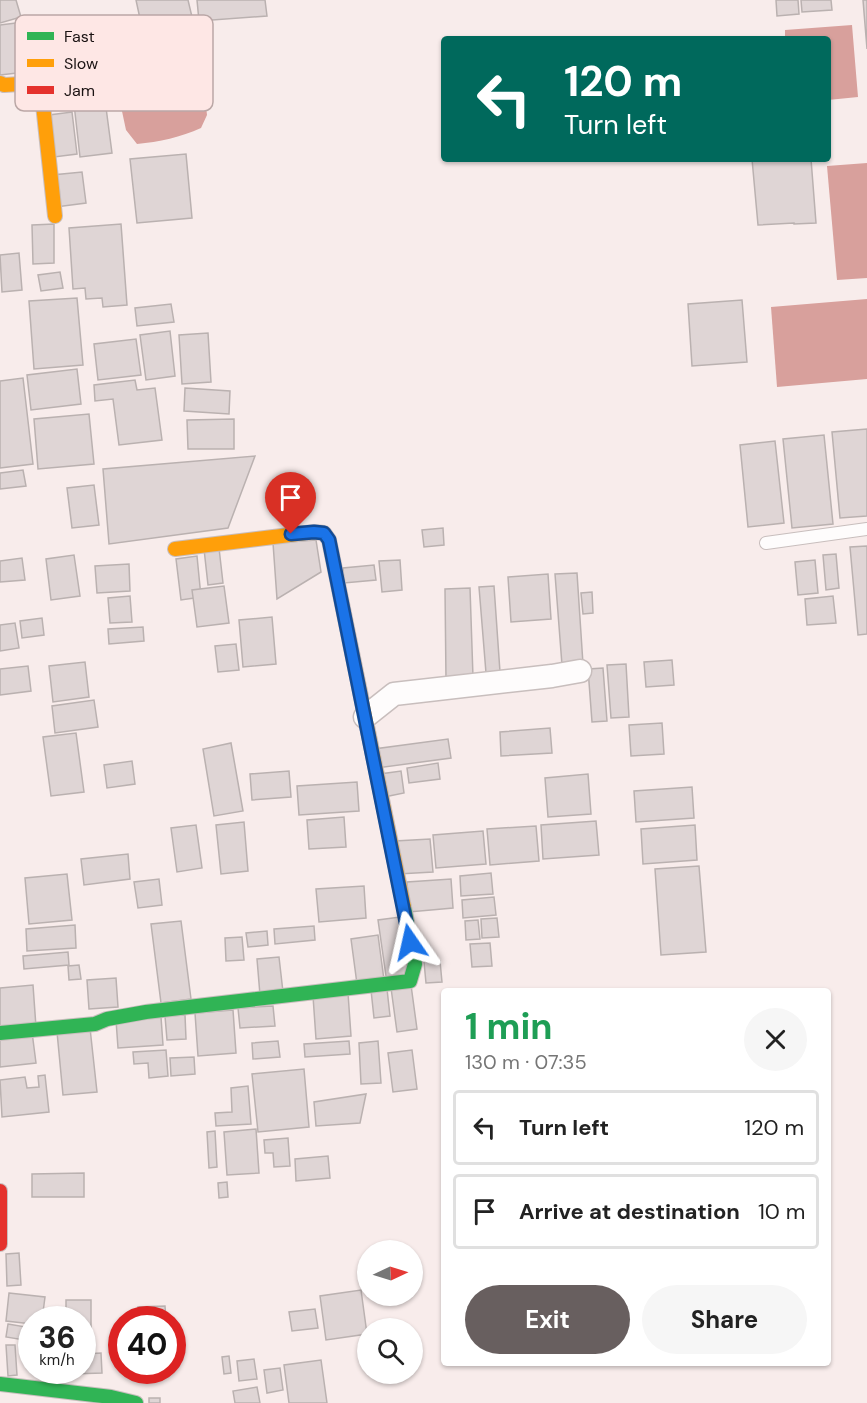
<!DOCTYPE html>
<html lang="en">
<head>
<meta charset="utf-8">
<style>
  :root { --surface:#fff; --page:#f6f6f6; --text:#222; --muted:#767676; --line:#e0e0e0; --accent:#685f5f }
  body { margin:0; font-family:"DM Sans",sans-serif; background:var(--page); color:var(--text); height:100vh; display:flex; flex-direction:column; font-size:22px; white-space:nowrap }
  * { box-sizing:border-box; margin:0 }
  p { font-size:20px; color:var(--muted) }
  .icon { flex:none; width:33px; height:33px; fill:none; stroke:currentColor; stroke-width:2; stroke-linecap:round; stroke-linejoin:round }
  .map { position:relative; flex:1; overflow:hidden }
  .panel { position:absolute; left:441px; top:988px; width:390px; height:378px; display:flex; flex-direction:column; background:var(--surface); border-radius:6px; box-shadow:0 2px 4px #0004 }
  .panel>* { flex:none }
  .banner { position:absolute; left:441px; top:36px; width:390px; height:126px; border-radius:6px; box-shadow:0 2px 4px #0004; background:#00695c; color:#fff; overflow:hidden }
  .needle { width:39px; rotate:86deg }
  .fabs { position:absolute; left:357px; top:1240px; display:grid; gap:12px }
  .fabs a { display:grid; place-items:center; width:66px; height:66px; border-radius:50%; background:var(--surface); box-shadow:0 2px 4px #0004; font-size:30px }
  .speed { position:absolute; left:18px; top:1306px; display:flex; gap:12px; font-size:30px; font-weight:700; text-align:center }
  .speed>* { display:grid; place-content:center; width:78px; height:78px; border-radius:50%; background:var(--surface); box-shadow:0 2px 4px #0004; line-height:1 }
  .speed small { font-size:15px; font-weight:400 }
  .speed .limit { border:9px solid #d22; background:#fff; color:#111 }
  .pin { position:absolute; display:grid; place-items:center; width:51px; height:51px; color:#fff; margin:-62px -26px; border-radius:50% 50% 50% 0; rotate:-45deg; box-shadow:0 0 6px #0007 }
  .pin .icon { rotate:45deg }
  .me { position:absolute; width:66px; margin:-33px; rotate:349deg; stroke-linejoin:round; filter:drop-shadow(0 0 4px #0008) }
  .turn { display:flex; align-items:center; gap:21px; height:126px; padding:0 24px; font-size:27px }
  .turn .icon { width:78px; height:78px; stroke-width:2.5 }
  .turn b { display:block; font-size:42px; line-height:51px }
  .round { display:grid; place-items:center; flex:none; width:63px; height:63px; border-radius:32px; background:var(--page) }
  .head { display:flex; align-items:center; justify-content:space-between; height:102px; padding:0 24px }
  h1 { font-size:36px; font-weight:700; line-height:45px; color:#1e9e55 }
  .cta { display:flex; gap:12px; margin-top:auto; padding:12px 24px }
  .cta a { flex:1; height:69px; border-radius:36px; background:var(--accent); color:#fff; font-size:24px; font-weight:700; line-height:69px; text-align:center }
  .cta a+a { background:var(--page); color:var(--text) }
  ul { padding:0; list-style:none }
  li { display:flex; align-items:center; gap:18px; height:75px; margin:0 12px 9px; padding:0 12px; border:3px solid var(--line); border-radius:6px }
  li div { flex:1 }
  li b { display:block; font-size:22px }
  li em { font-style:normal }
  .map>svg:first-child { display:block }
  .water { fill:#d8a09c }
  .building { fill:#dfd5d5; stroke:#bab1b0; stroke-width:1.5 }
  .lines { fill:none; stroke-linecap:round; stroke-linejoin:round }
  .lane-casing { stroke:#c8bebd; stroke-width:14 }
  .street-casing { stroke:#c8bebd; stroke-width:25 }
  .fast-casing { stroke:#c8bebd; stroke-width:16 }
  .slow-casing { stroke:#c8bebd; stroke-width:16 }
  .jam-casing { stroke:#c8bebd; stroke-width:16 }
  .lane { stroke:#fefcfc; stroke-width:12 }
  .street { stroke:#fefcfc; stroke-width:22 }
  .fast { stroke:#30b455; stroke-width:14 }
  .slow { stroke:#ff9f0a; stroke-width:14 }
  .jam { stroke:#e5322d; stroke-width:14 }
  .route-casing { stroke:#114b97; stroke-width:15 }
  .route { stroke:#1a73e8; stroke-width:10 }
  .key { fill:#fee7e5; stroke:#baa7a6; stroke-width:1.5 }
  .key-label { font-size:16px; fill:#1b1313 }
</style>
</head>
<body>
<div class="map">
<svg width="867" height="1403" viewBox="0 0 867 1403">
  <rect width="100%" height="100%" fill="#f8eceb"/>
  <g class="water">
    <path d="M852,25L858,97L828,100V39H785V30Z"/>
    <path d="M166,34L189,42L199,80L205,97L207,115L201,128C181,137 159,142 137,144L126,130L113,69V46L127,40Z"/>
    <path d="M867,163V278L837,280L827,166Z"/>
    <path d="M867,299V379L777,387L771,307Z"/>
  </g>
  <g class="building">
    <path d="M0,0H16L21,17L0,23Z"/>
    <path d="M136,0H188L192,17L142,28Z"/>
    <path d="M197,0H265L267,16L199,21Z"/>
    <path d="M776,0H798L799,14L777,16Z"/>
    <path d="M801,0H831L832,10L802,12Z"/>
    <path d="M863,0H867V49Z"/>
    <path d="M63,17L67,47L56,48L59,68L0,75V25Z"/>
    <path d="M105,100L112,153L80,157L74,104Z"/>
    <path d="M72,112L77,154L54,157L49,115Z"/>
    <path d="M186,154L192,218L137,223L130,159Z"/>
    <path d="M752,159H811L816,223L794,224V223L758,225Z"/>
    <path d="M82,172L86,203L56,207L52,175Z"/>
    <path d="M54,224V263L33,264L32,225Z"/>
    <path d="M121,224L127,305L103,307L102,298L86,299L85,288L73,289L69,228Z"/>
    <path d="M19,253L22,290L2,292L0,255Z"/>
    <path d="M60,272L63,288L41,291L38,275Z"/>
    <path d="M77,298L83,365L34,369L29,301Z"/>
    <path d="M742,300L747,362L692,366L688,304Z"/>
    <path d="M171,304L174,322L137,326L135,308Z"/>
    <path d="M170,331L175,376L146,380L140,335Z"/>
    <path d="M208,333L211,382L182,384L179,335Z"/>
    <path d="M136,339L141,375L98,380L94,344Z"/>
    <path d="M77,369L81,404L31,410L27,375Z"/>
    <path d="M23,378L33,464L0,468V381Z"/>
    <path d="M135,380L137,390L155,388L162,440L119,445L113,399L95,401L94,385Z"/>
    <path d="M185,388L230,391L229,414L184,411Z"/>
    <path d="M89,414L94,464L38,469L34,419Z"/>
    <path d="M234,419V449H188L187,420Z"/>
    <path d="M867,429V516L840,518L832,432Z"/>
    <path d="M824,435L833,524L792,528L783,439Z"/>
    <path d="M775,441L784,523L748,527L740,445Z"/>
    <path d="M255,456L228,528L109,544L103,469Z"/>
    <path d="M23,470L26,486L0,489V473Z"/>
    <path d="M94,485L99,525L72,528L67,488Z"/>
    <path d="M443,528L444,545L424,547L422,530Z"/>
    <path d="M316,540L321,572L277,599L273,543Z"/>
    <path d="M867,546V634L858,635L850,547Z"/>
    <path d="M219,548L223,583L208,585L204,549Z"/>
    <path d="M836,554L839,588L826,590L823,555Z"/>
    <path d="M74,555L80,596L51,600L46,559Z"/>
    <path d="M197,556L201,597L181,600L176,559Z"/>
    <path d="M22,558L25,580L0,582V561Z"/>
    <path d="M400,560L402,590L382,592L379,561Z"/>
    <path d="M815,560L818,593L798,595L795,562Z"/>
    <path d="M129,564L130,591L97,593L95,566Z"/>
    <path d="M374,565L376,580L344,583L343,568Z"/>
    <path d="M577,573L583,664L562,665L555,574Z"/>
    <path d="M548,574L551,619L511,622L508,577Z"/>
    <path d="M224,586L229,623L197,627L192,590Z"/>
    <path d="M494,586L500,672L486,673L479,587Z"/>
    <path d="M470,588L473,677L446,680L445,589Z"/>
    <path d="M592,592L593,613L583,614L581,593Z"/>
    <path d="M130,596L132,622L110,623L108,598Z"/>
    <path d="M833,596L836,623L807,625L805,599Z"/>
    <path d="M272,617L276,664L243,667L239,620Z"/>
    <path d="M42,618L44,635L22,638L20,621Z"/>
    <path d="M15,623L19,648L0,651V625Z"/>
    <path d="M143,627L144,641L109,644L108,629Z"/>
    <path d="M236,644L239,670L218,672L215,646Z"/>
    <path d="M672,660L674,685L646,687L644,662Z"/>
    <path d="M85,662L89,697L53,702L49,666Z"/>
    <path d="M626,664L629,717L611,718L607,665Z"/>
    <path d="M28,666L31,691L0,695V669Z"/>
    <path d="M603,668L607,721L592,722L588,669Z"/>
    <path d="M94,700L98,727L55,733L52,706Z"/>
    <path d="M662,723L664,754L631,756L629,725Z"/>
    <path d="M550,728L552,753L501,756L500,732Z"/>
    <path d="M76,733L84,792L51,796L43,737Z"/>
    <path d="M448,739L451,758L377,768L374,749Z"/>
    <path d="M231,743L243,811L214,816L203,749Z"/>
    <path d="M132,761L135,784L107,788L104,765Z"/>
    <path d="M438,763L440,779L409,783L407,768Z"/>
    <path d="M289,771L291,797L252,800L250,774Z"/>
    <path d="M401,771L404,793L384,797L380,774Z"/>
    <path d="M588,774L591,814L548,817L545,778Z"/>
    <path d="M357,782L359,811L299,815L297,786Z"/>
    <path d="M692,787L694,818L636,822L634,791Z"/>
    <path d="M344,817L346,847L309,849L307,820Z"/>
    <path d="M596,821L599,855L543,859L541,825Z"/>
    <path d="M244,822L248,871L221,874L216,825Z"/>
    <path d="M196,825L202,868L177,872L171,828Z"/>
    <path d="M695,825L697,860L643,864L641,829Z"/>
    <path d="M536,826L539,861L490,865L487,829Z"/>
    <path d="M483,831L486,864L436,868L433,835Z"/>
    <path d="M430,839L433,872L398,874L395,841Z"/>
    <path d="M128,854L130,879L84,885L81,859Z"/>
    <path d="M699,866L706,952L661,955L655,869Z"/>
    <path d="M491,873L493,894L461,896L460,876Z"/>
    <path d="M67,874L72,920L29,924L25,878Z"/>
    <path d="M159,879L162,905L138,908L134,882Z"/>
    <path d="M451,879L453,908L409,912L407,882Z"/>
    <path d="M364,886L366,918L319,922L316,889Z"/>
    <path d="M494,897L496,915L463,918L462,900Z"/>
    <path d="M400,917L409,980L387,983L378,920Z"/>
    <path d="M497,918L499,937L482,938L481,919Z"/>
    <path d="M478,920L480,939L466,940L465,921Z"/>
    <path d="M181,921L191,999L161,1003L151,924Z"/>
    <path d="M75,925L76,948L27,951L26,929Z"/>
    <path d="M314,926L315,940L275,944L274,929Z"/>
    <path d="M267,931L268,945L248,947L246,933Z"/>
    <path d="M378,935L384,980L357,984L351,939Z"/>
    <path d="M242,937L244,960L226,961L225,938Z"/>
    <path d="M490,943L492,966L472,967L470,944Z"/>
    <path d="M68,952L69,965L24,969L23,956Z"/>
    <path d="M279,957L283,992L260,995L257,959Z"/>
    <path d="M440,961L442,982L426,983L424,962Z"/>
    <path d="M79,965L81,979L69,980L68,966Z"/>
    <path d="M116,978L118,1007L89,1009L87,980Z"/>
    <path d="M33,985L36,1027L0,1030V988Z"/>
    <path d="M411,985L417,1029L397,1032L391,988Z"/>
    <path d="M387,989L390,1016L374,1018L371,990Z"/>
    <path d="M348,993L351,1036L316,1039L313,996Z"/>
    <path d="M273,1006L275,1026L240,1028L238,1008Z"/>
    <path d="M233,1010L236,1053L198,1056L195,1013Z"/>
    <path d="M185,1015L186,1039L167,1040L165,1016Z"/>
    <path d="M161,1017L163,1045L118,1048L116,1020Z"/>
    <path d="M90,1028L97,1092L63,1095L57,1032Z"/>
    <path d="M32,1032L36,1063L0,1067V1035Z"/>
    <path d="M278,1041L280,1057L253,1059L252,1043Z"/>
    <path d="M349,1041L350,1054L305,1057L304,1044Z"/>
    <path d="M378,1041L381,1083L361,1084L359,1043Z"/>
    <path d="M166,1050L168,1076L149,1078L148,1063L134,1064L133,1052Z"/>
    <path d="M412,1050L417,1089L393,1092L388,1053Z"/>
    <path d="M194,1057L195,1074L171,1076L170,1058Z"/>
    <path d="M304,1069L309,1127L258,1132L252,1074Z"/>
    <path d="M45,1075L49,1112L2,1117L0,1080L25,1077L27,1088L39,1087L38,1076Z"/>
    <path d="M248,1086L251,1124L216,1126L215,1113L232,1112L231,1088Z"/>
    <path d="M366,1094L360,1123L316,1126L314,1102Z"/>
    <path d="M256,1129L259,1173L227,1175L224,1132Z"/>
    <path d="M215,1131L217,1167L209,1168L207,1132Z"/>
    <path d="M288,1138L290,1166L274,1167L273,1153H265L264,1140Z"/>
    <path d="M328,1156L330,1178L296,1181L295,1159Z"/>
    <path d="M84,1173V1197H32V1174Z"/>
    <path d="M227,1182L228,1197L219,1198L218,1183Z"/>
    <path d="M19,1253L21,1285L7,1286L6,1254Z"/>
    <path d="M361,1290L367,1334L326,1340L320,1296Z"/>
    <path d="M9,1293L45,1297L42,1320H32V1324L6,1321Z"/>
    <path d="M66,1300H91V1329H82V1320H66Z"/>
    <path d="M165,1306L166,1320H139L138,1307Z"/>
    <path d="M315,1309L318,1328L292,1331L289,1312Z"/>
    <path d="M8,1324L26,1327L24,1340L6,1337Z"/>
    <path d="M6,1345H15L17,1375L8,1376Z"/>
    <path d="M101,1353L102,1373L72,1374V1371H82V1354Z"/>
    <path d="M229,1356L231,1373L224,1374L222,1357Z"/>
    <path d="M254,1359L257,1379L239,1381L237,1361Z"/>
    <path d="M321,1360L327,1403H289L284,1365Z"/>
    <path d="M280,1368L283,1390L267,1393L264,1370Z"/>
    <path d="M257,1387L260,1403H235L233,1391Z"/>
    <rect x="149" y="1398" width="11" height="5"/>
  </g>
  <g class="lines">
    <defs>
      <path id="lane" d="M766,543L867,529"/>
      <path id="street" d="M365,717L394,694L552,676L580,671"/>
      <g id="fast">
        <path d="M0,1033L95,1024L107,1019L146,1012L410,981L415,964L404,907"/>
        <path d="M0,1384L111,1397L136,1403"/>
      </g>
      <g id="slow">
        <path d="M0,83L4,85L37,83L41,86L55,216"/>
        <path d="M175,549L314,532L324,533L329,540L404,907"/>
      </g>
      <path id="jam" d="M0,1191V1244"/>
    </defs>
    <use href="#lane" class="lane-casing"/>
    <use href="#street" class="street-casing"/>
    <use href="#fast" class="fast-casing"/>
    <use href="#slow" class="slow-casing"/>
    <use href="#jam" class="jam-casing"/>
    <use href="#lane" class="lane"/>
    <use href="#street" class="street"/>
    <use href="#fast" class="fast"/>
    <use href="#slow" class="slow"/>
    <use href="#jam" class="jam"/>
  </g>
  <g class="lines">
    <defs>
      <path id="route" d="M291,534L314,532L324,533L329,540L410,942"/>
    </defs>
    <use href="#route" class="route-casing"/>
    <use href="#route" class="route"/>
  </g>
  <rect x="15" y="15" width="198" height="96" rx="9" class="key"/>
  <rect x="27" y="32" width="27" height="8" fill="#30b455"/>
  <rect x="27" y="59" width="27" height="8" fill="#ff9f0a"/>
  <rect x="27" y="86" width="27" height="8" fill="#e5322d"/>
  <g class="key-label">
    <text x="64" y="42">Fast</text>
    <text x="64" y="69">Slow</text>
    <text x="64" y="96">Jam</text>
  </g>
</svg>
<div class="fabs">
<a><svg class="needle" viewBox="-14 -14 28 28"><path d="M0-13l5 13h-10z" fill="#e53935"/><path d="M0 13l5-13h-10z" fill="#767676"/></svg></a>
<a><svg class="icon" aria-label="search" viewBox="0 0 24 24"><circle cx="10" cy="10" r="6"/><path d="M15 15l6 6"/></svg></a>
</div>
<div class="speed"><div>36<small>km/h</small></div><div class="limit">40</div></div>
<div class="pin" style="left:291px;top:534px;background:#d93025"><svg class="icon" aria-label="arrive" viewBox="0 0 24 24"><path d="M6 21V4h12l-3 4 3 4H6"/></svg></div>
<svg class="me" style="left:410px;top:942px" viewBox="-20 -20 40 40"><path d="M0-17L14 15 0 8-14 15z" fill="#1a73e8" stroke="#fff" stroke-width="4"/></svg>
<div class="banner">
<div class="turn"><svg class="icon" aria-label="left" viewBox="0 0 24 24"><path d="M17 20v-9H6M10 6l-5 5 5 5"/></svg><div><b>120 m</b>Turn left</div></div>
</div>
<section class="panel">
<div class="head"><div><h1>1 min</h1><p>130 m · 07:35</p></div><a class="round"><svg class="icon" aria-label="close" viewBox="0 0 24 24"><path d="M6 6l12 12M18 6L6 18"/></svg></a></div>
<ul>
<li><svg class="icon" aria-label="left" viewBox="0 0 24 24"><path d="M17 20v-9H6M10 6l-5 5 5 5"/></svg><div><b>Turn left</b></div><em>120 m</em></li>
<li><svg class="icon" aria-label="arrive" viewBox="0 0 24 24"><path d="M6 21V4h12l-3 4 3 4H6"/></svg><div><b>Arrive at destination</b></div><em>10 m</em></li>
</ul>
<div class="cta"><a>Exit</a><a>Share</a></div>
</section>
</div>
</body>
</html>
